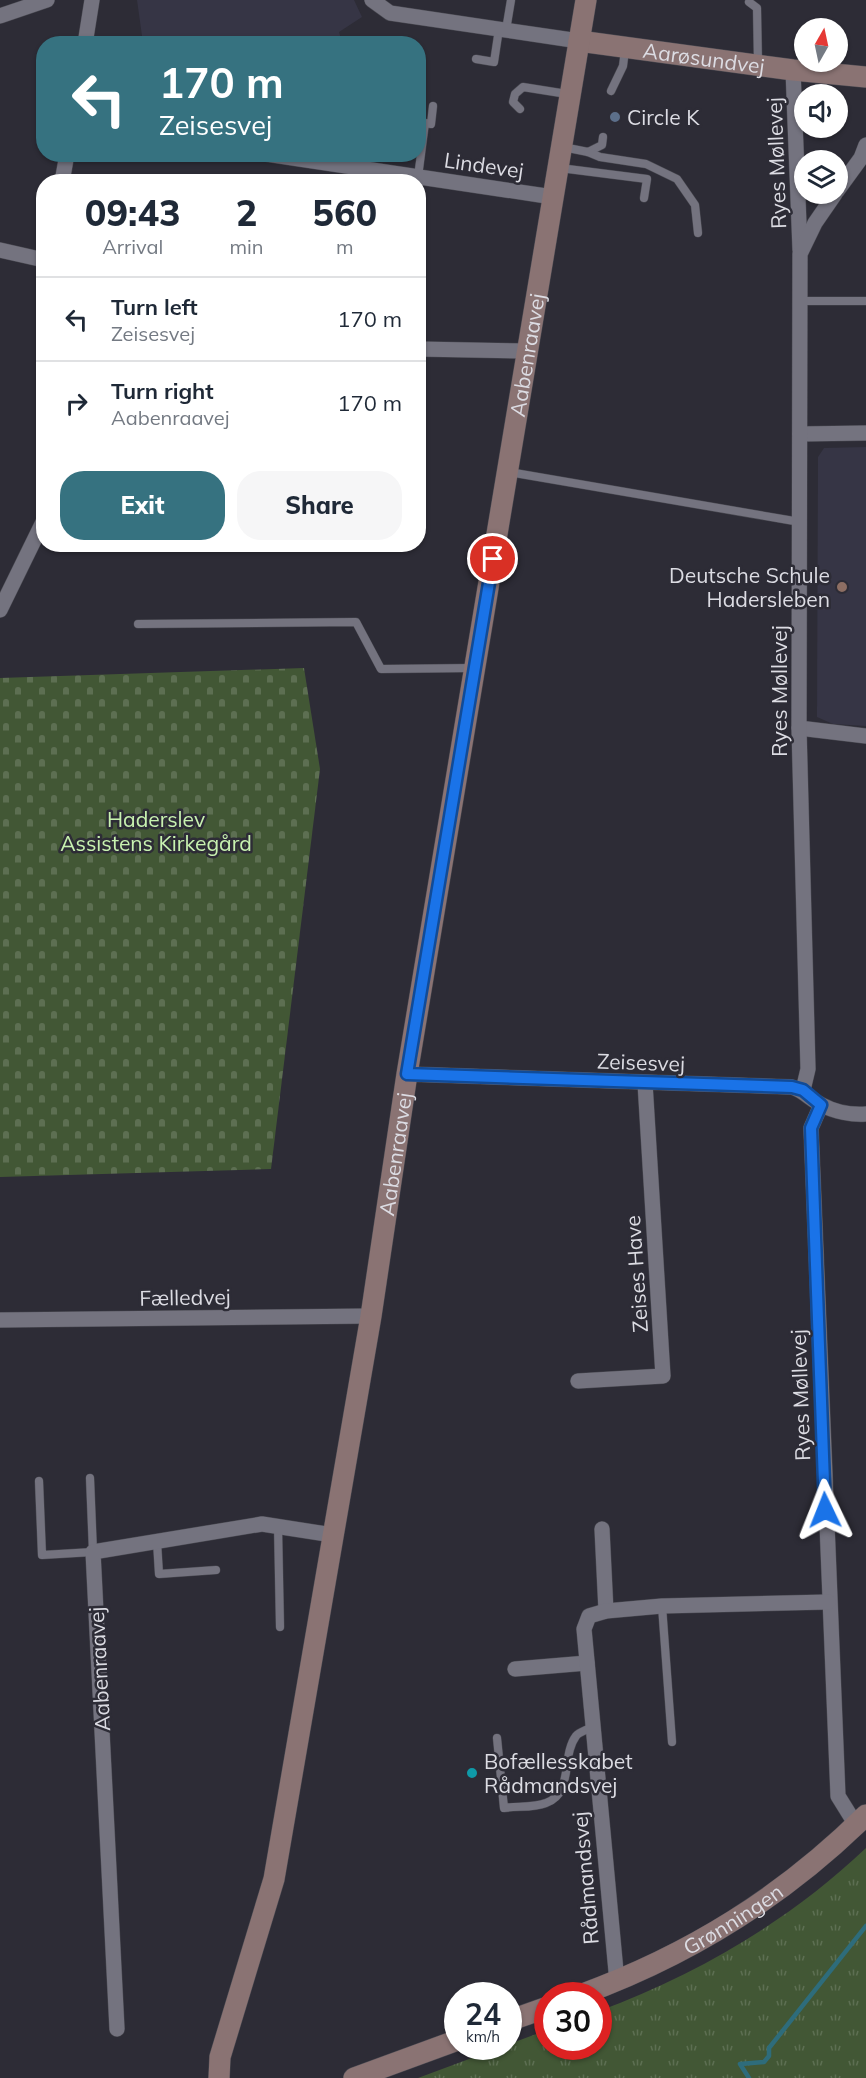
<!DOCTYPE html>
<html lang="en">
<head>
<meta charset="utf-8">
<style>
  :root { --surface:#fff; --page:#f6f6f7; --text:#1f2937; --muted:#747a83; --line:#e0e1e3; --accent:#367280 }
  body { margin:0; font-family:Mulish,sans-serif; background:var(--page); color:var(--text); height:100vh; display:flex; flex-direction:column; font-size:22px; white-space:nowrap }
  * { box-sizing:border-box; margin:0 }
  p { font-size:20px; color:var(--muted) }
  .icon { flex:none; width:33px; height:33px; fill:none; stroke:currentColor; stroke-width:2; stroke-linecap:round; stroke-linejoin:round }
  .map { position:relative; flex:1; overflow:hidden }
  .drawer { position:absolute; left:36px; top:174px; width:390px; height:378px; display:flex; flex-direction:column; background:var(--surface); border-radius:24px; box-shadow:0 2px 4px #0004 }
  .drawer>* { flex:none }
  .guide { position:absolute; left:36px; top:36px; width:390px; height:126px; border-radius:24px; box-shadow:0 2px 4px #0004; background:#367280; color:#fff; overflow:hidden }
  .needle { width:39px; rotate:9deg }
  .fabs { position:absolute; left:794px; top:18px; display:grid; gap:12px }
  .fabs a { display:grid; place-items:center; width:54px; height:54px; border-radius:50%; background:var(--surface); box-shadow:0 2px 4px #0004; font-size:30px }
  .speed { position:absolute; left:444px; top:1982px; display:flex; gap:12px; font-size:30px; font-weight:700; text-align:center }
  .speed>* { display:grid; place-content:center; width:78px; height:78px; border-radius:50%; background:var(--surface); box-shadow:0 2px 4px #0004; line-height:1 }
  .speed small { font-size:15px; font-weight:400 }
  .speed .limit { border:9px solid #d22; background:#fff; color:#111 }
  .pin { position:absolute; display:grid; place-items:center; width:51px; height:51px; color:#fff; margin:-26px; border:3px solid #fff; border-radius:50%; box-shadow:0 2px 6px #0007 }
  .me { position:absolute; width:66px; margin:-33px; rotate:358deg; stroke-linejoin:round; filter:drop-shadow(0 0 4px #0008) }
  .turn { display:flex; align-items:center; gap:21px; height:126px; padding:0 24px; font-size:27px }
  .turn .icon { width:78px; height:78px; stroke-width:2.5 }
  .turn b { display:block; font-size:42px; line-height:51px }
  .eta { display:flex; justify-content:space-evenly; align-items:center; height:102px; text-align:center }
  .eta b { font-size:36px; font-weight:800; line-height:42px }
  .action { display:flex; gap:12px; margin-top:auto; padding:12px 24px }
  .action a { flex:1; height:69px; border-radius:24px; background:var(--accent); color:#fff; font-size:24px; font-weight:800; line-height:69px; text-align:center }
  .action a+a { background:var(--page); color:var(--text) }
  ul { padding:0; list-style:none }
  li { display:flex; align-items:center; gap:18px; height:84px; padding:0 24px; border-top:2px solid var(--line) }
  li div { flex:1 }
  li b { display:block; font-size:22px }
  li em { font-style:normal }
  .map>svg:first-child { display:block }
  .built { fill:#363545 }
  .grass { fill:url(#grass-tufts) }
  .cemetery { fill:url(#cemetery-stones) }
  .lines { fill:none; stroke-linecap:round; stroke-linejoin:round }
  .stream { stroke:#2e6c7b; stroke-width:4.5 }
  .lane-casing { stroke:#494951; stroke-width:9 }
  .street-casing { stroke:#494951; stroke-width:16 }
  .secondary-casing { stroke:#494951; stroke-width:22 }
  .lane { stroke:#74737f; stroke-width:8 }
  .street { stroke:#74737f; stroke-width:15 }
  .secondary { stroke:#8a7373; stroke-width:21 }
  .route-casing { stroke:#114b97; stroke-width:15 }
  .route { stroke:#1a73e8; stroke-width:10 }
  .service-dot { fill:#5c6f8a; stroke:#2d2c36; stroke-width:2 }
  .education-dot { fill:#8d6e63; stroke:#2d2c36; stroke-width:2 }
  .culture-dot { fill:#0f9aa8; stroke:#2d2c36; stroke-width:2 }
  .labels { text-anchor:middle; dominant-baseline:central; stroke-width:5; stroke-linejoin:round; paint-order:stroke }
  .street-label { font-size:21px; fill:#dcdce3; stroke:#2d2c36 }
  .poi-label { font-size:21px; fill:#dcdce3; stroke:#2d2c36; text-anchor:start }
  .park-label { font-size:21px; fill:#c8f2b0; stroke:#2d2c36 }
</style>
</head>
<body>
<div class="map">
<svg width="866" height="2078" viewBox="0 0 866 2078">
  <defs>
    <pattern id="grass-tufts" width="24" height="20" patternUnits="userSpaceOnUse" patternTransform="scale(1.5)"><rect width="24" height="20" fill="#425735"/><path d="M3 7l-1-3M5 7V3M7 7l1-3M15 17l-1-3M17 17v-4M19 17l1-3" fill="none" stroke="#5d6f52"/></pattern>
    <pattern id="cemetery-stones" width="16" height="16" patternUnits="userSpaceOnUse" patternTransform="scale(1.5)"><rect width="16" height="16" fill="#425735"/><path d="M2 7V4a2 2 0 0 1 4 0v3zM10 15v-3a2 2 0 0 1 4 0v3z" fill="#5d6f52"/></pattern>
  </defs>
  <rect width="100%" height="100%" fill="#2d2c36"/>
  <g class="built">
    <path d="M137,0H354L362,17L339,32L342,43H143Z"/>
    <path d="M866,447V726L833,724L817,717L818,457L824,448Z"/>
  </g>
  <path class="grass" d="M866,1848V2078H418L547,2030L548,2046H598L599,2011C698,1974 789,1921 866,1848Z"/>
  <path class="cemetery" d="M304,668L320,769L271,1169L0,1177V678Z"/>
  <g class="lines">
    <path class="stream" d="M749,2078L740,2064L764,2062L769,2056V2048L866,1926"/>
    <defs>
      <g id="lane">
        <path d="M749,2L757,8L758,64"/>
        <path d="M506,30L511,0"/>
        <path d="M476,59L494,62L499,29"/>
        <path d="M611,91L623,66L625,50"/>
        <path d="M520,109L513,102L515,94L523,87L567,94"/>
        <path d="M563,147L588,152L602,145L603,137"/>
        <path d="M588,152L600,157L646,164L677,179L695,205L698,233"/>
        <path d="M560,168L647,179L644,198"/>
        <path d="M418,177L425,123L431,124L433,106"/>
        <path d="M800,301H866"/>
        <path d="M509,472L800,522"/>
        <path d="M138,624L356,622L381,669L473,668"/>
        <path d="M39,1481L42,1555L93,1552L90,1478"/>
        <path d="M278,1526L280,1627"/>
        <path d="M157,1542L159,1574L216,1570"/>
        <path d="M662,1606L672,1742"/>
        <path d="M497,1738L504,1808C517,1806 534,1808 546,1803C574,1793 561,1756 576,1736C579,1732 587,1730 592,1727"/>
      </g>
      <g id="street">
        <path d="M372,0L390,13L579,41"/>
        <path d="M0,16L47,0"/>
        <path d="M85,44L92,0"/>
        <path d="M793,70L800,250"/>
        <path d="M266,154L553,197"/>
        <path d="M62,182L67,154"/>
        <path d="M837,191L861,158L866,145"/>
        <path d="M0,250L44,260"/>
        <path d="M418,349L527,351"/>
        <path d="M800,434L866,433"/>
        <path d="M0,610L44,520"/>
        <path d="M799,728L866,736"/>
        <path d="M407,1074L792,1087C804,1091 811,1100 822,1105C835,1112 852,1115 866,1114"/>
        <path d="M803,1090L808,1069L799,728L800,254L815,223L835,194"/>
        <path d="M821,1105L811,1128L838,1796L856,1825"/>
        <path d="M0,1320L371,1316"/>
        <path d="M578,1381L663,1376L645,1083"/>
        <path d="M602,1529L606,1611"/>
        <path d="M515,1669L587,1663"/>
        <path d="M617,1982L584,1629L589,1616L606,1611L662,1606L828,1602"/>
        <path d="M117,2029L93,1552L262,1524L333,1535"/>
      </g>
      <g id="secondary">
        <path id="s1" d="M579,41L793,70L866,77"/>
        <path id="s2" d="M580,1995C690,1955 783,1897 866,1815"/>
        <path d="M508,2021L548,2007"/>
        <path id="s3" d="M219,2078L220,2057L274,1879L371,1316L407,1074L586,0"/>
        <path d="M354,2078L458,2040"/>
      </g>
    </defs>
    <use href="#lane" class="lane-casing"/>
    <use href="#street" class="street-casing"/>
    <use href="#secondary" class="secondary-casing"/>
    <use href="#lane" class="lane"/>
    <use href="#street" class="street"/>
    <use href="#secondary" class="secondary"/>
  </g>
  <g class="lines">
    <defs>
      <path id="route" d="M493,559L407,1074L792,1087L803,1090L821,1105L811,1128L825,1510"/>
    </defs>
    <use href="#route" class="route-casing"/>
    <use href="#route" class="route"/>
  </g>
  <circle class="service-dot" cx="615" cy="117" r="6"/>
  <circle class="education-dot" cx="842" cy="587" r="6"/>
  <circle class="culture-dot" cx="472" cy="1773" r="6"/>
  <g class="labels">
    <g class="street-label">
      <text stroke="none"><textPath href="#s1" startOffset="126">Aarøsundvej</textPath></text>
      <text transform="translate(776 163) rotate(-92)">Ryes Møllevej</text>
      <text transform="translate(484 165) rotate(8)">Lindevej</text>
      <text stroke="none"><textPath href="#s3" startOffset="1752">Aabenraavej</textPath></text>
      <text transform="translate(779 691) rotate(-90)">Ryes Møllevej</text>
      <text transform="translate(641 1062) rotate(2)">Zeisesvej</text>
      <text stroke="none"><textPath href="#s3" startOffset="942">Aabenraavej</textPath></text>
      <text transform="translate(636 1274) rotate(-94)">Zeises Have</text>
      <text transform="translate(185 1297) rotate(-1)">Fælledvej</text>
      <text transform="translate(800 1395) rotate(-92)">Ryes Møllevej</text>
      <text transform="translate(99 1669) rotate(-93)">Aabenraavej</text>
      <text transform="translate(585 1878) rotate(-95)">Rådmandsvej</text>
      <text stroke="none"><textPath href="#s2" startOffset="171">Grønningen</textPath></text>
    </g>
    <g class="poi-label">
      <text x="627" y="117">Circle K</text>
      <text x="830" y="575" text-anchor="end">Deutsche Schule<tspan x="830" dy="24">Hadersleben</tspan></text>
      <text x="484" y="1761">Bofællesskabet<tspan x="484" dy="24">Rådmandsvej</tspan></text>
    </g>
    <g class="park-label">
      <text x="156" y="819">Haderslev<tspan x="156" dy="24">Assistens Kirkegård</tspan></text>
    </g>
  </g>
</svg>
<div class="fabs">
<a><svg class="needle" viewBox="-14 -14 28 28"><path d="M0-13l5 13h-10z" fill="#e53935"/><path d="M0 13l5-13h-10z" fill="#747a83"/></svg></a>
<a><svg class="icon" aria-label="sound" viewBox="0 0 24 24"><path d="M4 9h4l5-4v14l-5-4H4zM17 9q2 3 0 6"/></svg></a>
<a><svg class="icon" aria-label="layers" viewBox="0 0 24 24"><path d="M12 4l9 5-9 5-9-5zM3 14l9 5 9-5"/></svg></a>
</div>
<div class="speed"><div>24<small>km/h</small></div><div class="limit">30</div></div>
<div class="pin" style="left:493px;top:559px;background:#d93025"><svg class="icon" aria-label="arrive" viewBox="0 0 24 24"><path d="M6 21V4h12l-3 4 3 4H6"/></svg></div>
<svg class="me" style="left:825px;top:1510px" viewBox="-20 -20 40 40"><path d="M0-17L14 15 0 8-14 15z" fill="#1a73e8" stroke="#fff" stroke-width="4"/></svg>
<div class="guide">
<div class="turn"><svg class="icon" aria-label="left" viewBox="0 0 24 24"><path d="M17 20v-9H6M10 6l-5 5 5 5"/></svg><div><b>170 m</b>Zeisesvej</div></div>
</div>
<section class="drawer">
<div class="eta">
<div><b>09:43</b><p>Arrival</p></div>
<div><b>2</b><p>min</p></div>
<div><b>560</b><p>m</p></div>
</div>
<ul>
<li><svg class="icon" aria-label="left" viewBox="0 0 24 24"><path d="M17 20v-9H6M10 6l-5 5 5 5"/></svg><div><b>Turn left</b><p>Zeisesvej</p></div><em>170 m</em></li>
<li><svg class="icon" aria-label="right" viewBox="0 0 24 24"><path d="M7 20v-9h11M14 6l5 5-5 5"/></svg><div><b>Turn right</b><p>Aabenraavej</p></div><em>170 m</em></li>
</ul>
<div class="action"><a>Exit</a><a>Share</a></div>
</section>
</div>
</body>
</html>
